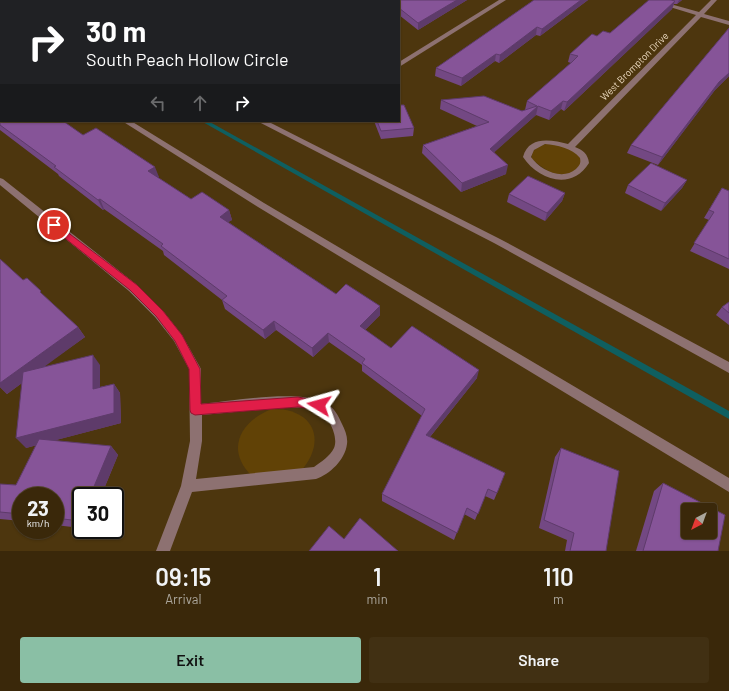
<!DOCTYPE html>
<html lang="en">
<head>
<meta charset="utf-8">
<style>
  :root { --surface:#3a280a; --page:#413013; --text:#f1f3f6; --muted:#aba69c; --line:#54442b; --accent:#8abfa5 }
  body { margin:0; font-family:Barlow,sans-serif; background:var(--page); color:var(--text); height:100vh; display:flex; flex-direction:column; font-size:15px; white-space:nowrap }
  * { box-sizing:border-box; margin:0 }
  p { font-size:13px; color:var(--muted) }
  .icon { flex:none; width:22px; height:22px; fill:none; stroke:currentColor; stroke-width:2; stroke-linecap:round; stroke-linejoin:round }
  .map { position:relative; height:551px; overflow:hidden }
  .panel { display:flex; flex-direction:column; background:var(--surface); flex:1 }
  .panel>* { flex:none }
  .top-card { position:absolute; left:0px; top:0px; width:400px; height:122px; box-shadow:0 1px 3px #0004,0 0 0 1px var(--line); background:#202124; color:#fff; overflow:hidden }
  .needle { width:26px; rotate:221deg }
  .buttons { position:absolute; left:681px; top:503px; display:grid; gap:8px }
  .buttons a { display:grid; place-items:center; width:36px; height:36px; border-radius:4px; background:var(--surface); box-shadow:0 1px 3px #0004,0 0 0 1px var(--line); font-size:20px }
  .speed { position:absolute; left:12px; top:487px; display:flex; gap:8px; font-size:20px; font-weight:700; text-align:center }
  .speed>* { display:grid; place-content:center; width:52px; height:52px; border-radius:50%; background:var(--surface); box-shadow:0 1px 3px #0004,0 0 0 1px var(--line); line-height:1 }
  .speed small { font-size:10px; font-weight:400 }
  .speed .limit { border:2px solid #111; border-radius:6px; background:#fff; color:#111 }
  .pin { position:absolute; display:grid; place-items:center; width:34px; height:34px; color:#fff; margin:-17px; border:2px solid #fff; border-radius:50%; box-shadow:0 1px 4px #0007 }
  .me { position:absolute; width:44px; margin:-22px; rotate:278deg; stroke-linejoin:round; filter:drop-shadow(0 0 3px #0008) }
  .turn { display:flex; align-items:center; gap:14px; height:84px; padding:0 20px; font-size:18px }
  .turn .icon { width:52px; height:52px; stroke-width:2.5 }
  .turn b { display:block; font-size:28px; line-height:34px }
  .lanes { display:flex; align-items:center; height:38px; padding:0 20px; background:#0003; justify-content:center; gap:20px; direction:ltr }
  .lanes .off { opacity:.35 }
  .eta { display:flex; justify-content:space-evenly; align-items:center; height:68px; text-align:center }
  .eta b { font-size:24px; font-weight:600; line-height:28px }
  .cta { display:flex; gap:8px; margin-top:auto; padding:8px 20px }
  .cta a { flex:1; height:46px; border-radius:4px; background:var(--accent); color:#111; font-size:16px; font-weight:600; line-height:46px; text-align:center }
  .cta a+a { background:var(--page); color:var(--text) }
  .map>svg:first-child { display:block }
  .green { fill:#614206 }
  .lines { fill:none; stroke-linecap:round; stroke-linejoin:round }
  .stream { fill:#0f5f60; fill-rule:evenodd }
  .minor { fill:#8d7171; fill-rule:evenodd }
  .wall { fill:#734883 }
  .shaded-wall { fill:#5e3b6a }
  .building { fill:#865498; stroke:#5e3b6a; fill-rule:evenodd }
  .route { fill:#e11d48; stroke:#92132f }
  .labels { text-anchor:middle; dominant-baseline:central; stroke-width:4; stroke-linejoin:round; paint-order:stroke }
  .far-street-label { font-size:10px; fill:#ead8be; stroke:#4d360e }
</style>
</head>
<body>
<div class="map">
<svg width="729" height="551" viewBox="0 0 729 551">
  <rect width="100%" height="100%" fill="#4d360e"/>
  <g class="green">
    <path d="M546,144C560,144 577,148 583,162L578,171C556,178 549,173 532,159C531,149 538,147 546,144Z"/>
    <path d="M272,409C314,408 328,441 300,472L252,476C225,450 240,421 272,409Z"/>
  </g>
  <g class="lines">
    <g class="stream">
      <rect x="0" y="6" width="1" height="2"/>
      <path d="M201,121H208L729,411V419Z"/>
    </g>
    <g class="minor">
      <path d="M36,0H42L43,1H37Z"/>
      <path d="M189,0H196L197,1H190Z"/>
      <path d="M499,0H506L399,67V62Z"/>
      <path d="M647,0H656L699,12L711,0H717L704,14L729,21V25L701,17L575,147C583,150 588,154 589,163C572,191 538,180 523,157C529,135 552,140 568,144L696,15ZM545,144C557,145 572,148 580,158C581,163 580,165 576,169C562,181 540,170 531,157L534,150Z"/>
      <rect x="0" y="40" width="1" height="5"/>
      <path d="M122,121H131L264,203L729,478V492L258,207Z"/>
      <path d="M257,121H267L500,239L729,362V373L494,243Z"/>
      <path d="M0,178L3,179L137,285L163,311L182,335L201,369V404C231,401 300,389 325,403C334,407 338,415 342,424C345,430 348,437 347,444C345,460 330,474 316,479L192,492L170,551H156L181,486L190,441L189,369L174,341L155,317L129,291L0,185ZM279,408C291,408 306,406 317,410C328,415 339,436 334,448C330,456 321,462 314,467L196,479L202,441V415Z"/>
    </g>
  </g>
  <g class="wall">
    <path d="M93,0H159L161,1H95Z"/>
    <path d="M231,0H345L344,1H233Z"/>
    <path d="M381,0H467L418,30L399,15V1H382Z"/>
    <path d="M534,0H588L540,36L536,35L499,63L495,61L461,86L435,76L436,68Z"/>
    <path d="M649,0H682L677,4H674L672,9L564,111L561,109L549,120L536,115L494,152L506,174L461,192L422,153L423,145L477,126L440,109L441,100L522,111L525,110L527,101L571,63L568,62L570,54L597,36L610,33Z"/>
    <path d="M729,28V76L715,90L658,165L627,153L631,145Z"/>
    <path d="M0,66L1,121L83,135L159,177H157L191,199L229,210L232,220L228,222L336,294L380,306V315L365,330L391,348L477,378L430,437L497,493L494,500L485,496L475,520L464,514L454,540L382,501V494L422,416L362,371V365L329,342L313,357L276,330L265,339L225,309L222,300L164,255L163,251L104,209L103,210L59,176L58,174L0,130Z"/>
    <path d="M326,121H334L330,123Z"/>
    <path d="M374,121H399L414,128L413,136L381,139Z"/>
    <path d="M687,180L682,188L661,211L625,193L628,185Z"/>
    <path d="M722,188L729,191V269L690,251L709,220L704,218Z"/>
    <path d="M565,193L562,201L545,221L507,202L509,194Z"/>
    <path d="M0,259L23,280L44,296L78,327L85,337L44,366L100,365V387L114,384L120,393L121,423L52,441L111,446L118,455L101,496H81V528L55,525V496H21V521L0,519V484L16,485L37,445L26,448L22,383L7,394L0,387Z"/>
    <path d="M729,302V325L716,315L722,307Z"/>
    <path d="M561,448L606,551H565L567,540L539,528L555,457Z"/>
    <path d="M663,483L718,551H636L654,491Z"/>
  </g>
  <g class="shaded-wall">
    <path d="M335,0H345L344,1H333Z"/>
    <path d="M457,0H467L418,30V23Z"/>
    <path d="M581,0H588L540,36L542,29Z"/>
    <path d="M679,0H682L677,4Z"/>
    <path d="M675,1L672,9L564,111L567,102Z"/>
    <path d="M537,27L536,35L499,63L500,55Z"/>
    <path d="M496,54L495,61L461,86L462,78Z"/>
    <path d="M729,73V76L715,90L658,165L662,157L719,82Z"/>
    <path d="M563,101L561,109L549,120L551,111Z"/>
    <path d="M538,106L536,115L488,158L490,149Z"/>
    <path d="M508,165L506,174L461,192L462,183Z"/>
    <path d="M155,167L159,177L151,181L148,171Z"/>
    <path d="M687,180L682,188L661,211L665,203Z"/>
    <path d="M565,193L562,201L545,221L547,213Z"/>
    <path d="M100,199L104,209L103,210L98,200Z"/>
    <path d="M229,210L232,220L222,226L220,217Z"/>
    <path d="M380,306V315L360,335V326Z"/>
    <path d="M274,321L276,330L265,339L263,330Z"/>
    <path d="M78,327L85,337L7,394L0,387V383Z"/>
    <path d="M328,333L329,342L313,357L312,348Z"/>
    <path d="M93,355L100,365V399L93,389Z"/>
    <path d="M479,370L477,378L425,443L426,435Z"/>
    <path d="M114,384L120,393L121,423L26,448L16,438Z"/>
    <path d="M111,446L118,455L101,496H90Z"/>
  </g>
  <g class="building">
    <path d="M103,0H159L161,1H104Z"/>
    <path d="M245,0H335L333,1H248Z"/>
    <path d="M389,0H457L418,23L399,8V1H390Z"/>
    <path d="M534,0H581L542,29L537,27L500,55L496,54L462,78L436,68Z"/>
    <path d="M649,0H671L675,1L567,102L563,101L551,111L538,106L490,149L508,165L462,183L423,145L489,122L441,100L484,96L522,111L537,106L527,101L572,62L578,56L570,54L592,34L597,36L603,31L610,33Z"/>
    <path d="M729,28V73L719,82L662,157L631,145Z"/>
    <path d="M0,66L1,67V121H63L83,135L96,128L155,167L148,171L191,199L202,192L229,210L220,217L336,294L346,284L380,306L360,326L391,348L412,326L479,370L426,435L505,473L497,493L488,489L478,514L467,508L457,533L382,494L425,409L362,363L365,359L328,333L312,348L274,321L263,330L222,300L227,296L161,246L163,244L100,199L98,200L54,167L56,166L0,125Z"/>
    <path d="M399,105H404L414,128L381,131L377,121H399Z"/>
    <path d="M651,163L687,180L665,203L628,185Z"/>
    <path d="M528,176L565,193L547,213L509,194Z"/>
    <path d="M722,188L729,191V259L694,243L714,212L709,210Z"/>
    <path d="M0,259L23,280L27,278L41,291L40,292L78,327L0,383Z"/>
    <path d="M729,302V313L722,307Z"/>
    <path d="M93,355V389L114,384V413L16,438L23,372Z"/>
    <path d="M39,439L111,446L90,496H81V518L80,521L55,518V496H21V514L0,512V484L16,485Z"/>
    <path d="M561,448L619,471L606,551H570L574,533L544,520Z"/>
    <path d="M663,483L725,515L718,551H643ZM688,510H710V532H688Z"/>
    <path d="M360,518L398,551H309L329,526L344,539Z"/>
  </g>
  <path class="route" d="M54,222L137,285L163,311L182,335L200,369L201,404L298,397L323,402L325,405L323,409L319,410L298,407L195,415L191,413L190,410L189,369L175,341L156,316L130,290L51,227L50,225L51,223Z"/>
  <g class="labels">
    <g class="far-street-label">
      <text transform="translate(634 66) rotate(-45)">West Brompton Drive</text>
    </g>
  </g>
</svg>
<div class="buttons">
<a><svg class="needle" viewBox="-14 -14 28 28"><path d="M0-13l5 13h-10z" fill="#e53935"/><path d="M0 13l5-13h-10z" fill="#aba69c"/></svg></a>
</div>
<div class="speed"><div>23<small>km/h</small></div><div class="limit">30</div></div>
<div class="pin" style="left:54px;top:225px;background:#d93025"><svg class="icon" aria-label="arrive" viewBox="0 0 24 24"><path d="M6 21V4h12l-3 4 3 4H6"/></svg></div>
<svg class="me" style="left:319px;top:405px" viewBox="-20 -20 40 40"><path d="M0-17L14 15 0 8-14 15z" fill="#e11d48" stroke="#fff" stroke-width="4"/></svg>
<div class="top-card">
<div class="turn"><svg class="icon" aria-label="right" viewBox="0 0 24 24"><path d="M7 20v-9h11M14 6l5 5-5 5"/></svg><div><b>30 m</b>South Peach Hollow Circle</div></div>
<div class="lanes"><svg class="icon off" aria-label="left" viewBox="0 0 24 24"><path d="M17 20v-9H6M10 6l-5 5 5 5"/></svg><svg class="icon off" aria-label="ahead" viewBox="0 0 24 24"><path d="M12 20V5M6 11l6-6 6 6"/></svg><svg class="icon" aria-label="right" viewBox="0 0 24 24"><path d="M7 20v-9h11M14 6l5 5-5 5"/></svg></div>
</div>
</div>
<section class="panel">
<div class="eta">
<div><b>09:15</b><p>Arrival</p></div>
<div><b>1</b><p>min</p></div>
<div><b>110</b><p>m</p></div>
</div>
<div class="cta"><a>Exit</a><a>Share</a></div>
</section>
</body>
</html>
